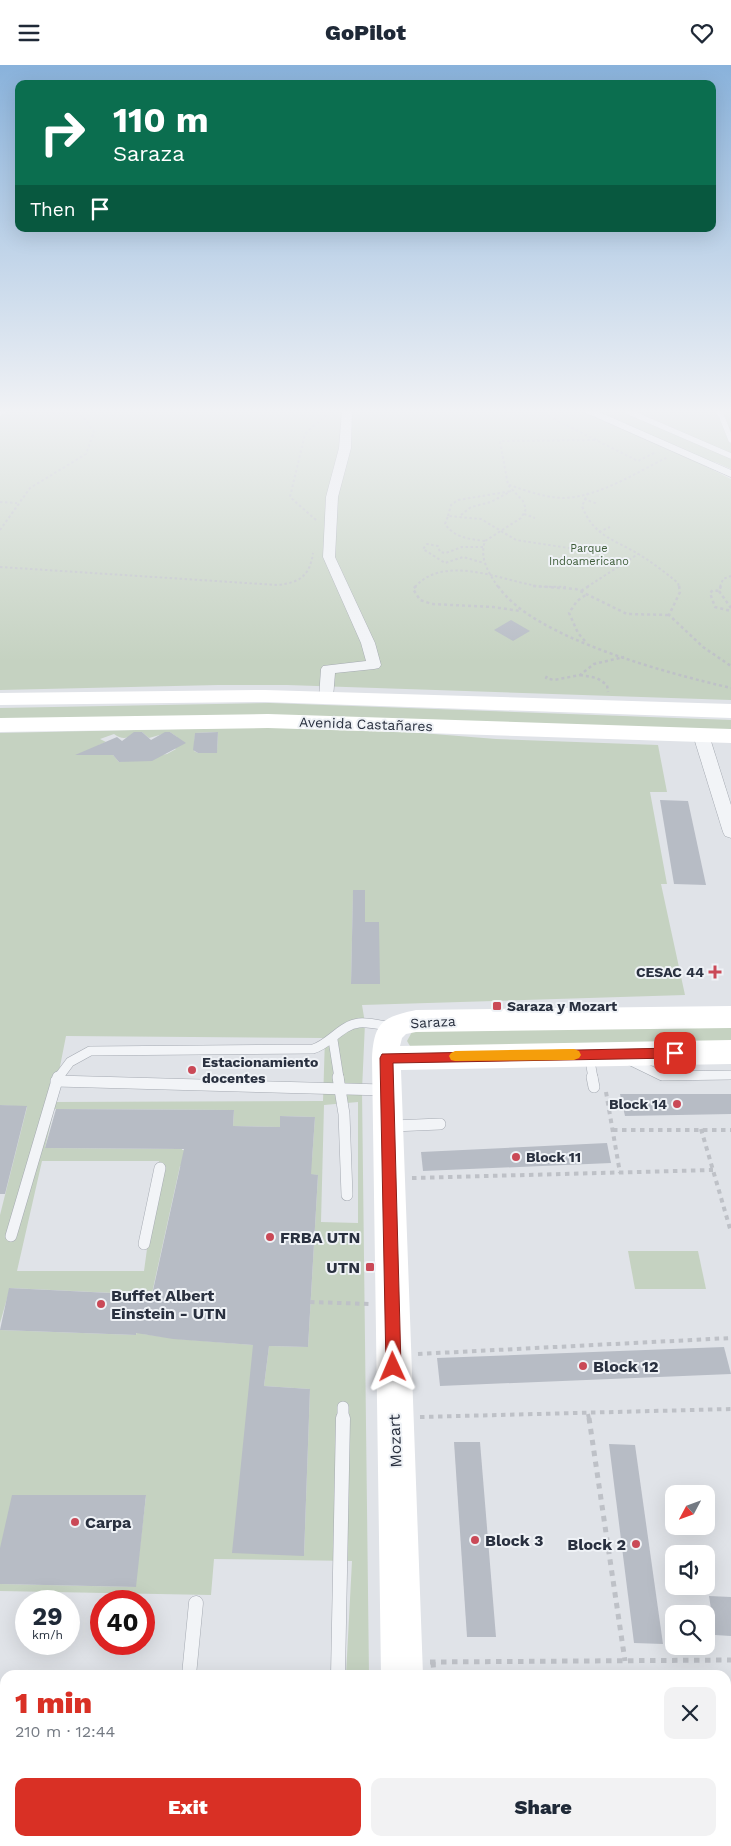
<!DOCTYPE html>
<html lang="en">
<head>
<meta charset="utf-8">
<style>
  :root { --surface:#fff; --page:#f2f2f3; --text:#1f2937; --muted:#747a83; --accent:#d93025 }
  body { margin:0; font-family:"Work Sans",sans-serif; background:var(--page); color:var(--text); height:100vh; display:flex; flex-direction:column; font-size:19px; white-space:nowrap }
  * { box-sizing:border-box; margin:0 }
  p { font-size:16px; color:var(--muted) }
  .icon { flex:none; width:28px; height:28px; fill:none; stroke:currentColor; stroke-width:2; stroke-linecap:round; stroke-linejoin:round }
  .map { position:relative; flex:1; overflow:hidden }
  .side { position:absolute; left:0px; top:1605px; width:731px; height:176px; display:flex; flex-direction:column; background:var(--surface); border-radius:15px 15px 0 0; box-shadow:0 5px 20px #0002 }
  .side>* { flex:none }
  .hud { position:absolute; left:15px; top:15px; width:701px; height:152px; border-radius:10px; box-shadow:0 5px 20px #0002; background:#0b6e4f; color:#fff; overflow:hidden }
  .needle { width:32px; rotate:229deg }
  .tools { position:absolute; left:665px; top:1420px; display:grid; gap:10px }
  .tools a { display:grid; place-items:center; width:50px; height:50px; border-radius:10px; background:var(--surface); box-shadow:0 5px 20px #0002; font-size:25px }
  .speed { position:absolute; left:15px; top:1525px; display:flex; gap:10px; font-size:25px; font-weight:700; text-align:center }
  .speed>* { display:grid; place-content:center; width:65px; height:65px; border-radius:50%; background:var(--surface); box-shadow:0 5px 20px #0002; line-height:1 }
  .speed small { font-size:12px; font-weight:400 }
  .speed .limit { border:8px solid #d22; background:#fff; color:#111 }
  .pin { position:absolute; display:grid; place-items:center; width:42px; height:42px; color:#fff; margin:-21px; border-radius:10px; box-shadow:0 2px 8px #0006 }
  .me { position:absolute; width:55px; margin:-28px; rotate:359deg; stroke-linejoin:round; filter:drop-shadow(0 0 4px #0008) }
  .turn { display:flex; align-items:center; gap:18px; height:105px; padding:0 15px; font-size:22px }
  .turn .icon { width:65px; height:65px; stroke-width:2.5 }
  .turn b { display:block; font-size:35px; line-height:42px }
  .then { display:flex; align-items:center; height:48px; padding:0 15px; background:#0003; gap:10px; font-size:19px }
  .round { display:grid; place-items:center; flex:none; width:52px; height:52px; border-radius:10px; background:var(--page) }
  .summary { display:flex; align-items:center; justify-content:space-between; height:85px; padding:0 15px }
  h1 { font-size:30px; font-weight:800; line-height:38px; color:var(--accent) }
  .action { display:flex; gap:10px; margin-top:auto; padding:10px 15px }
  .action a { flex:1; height:58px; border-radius:10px; background:var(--accent); color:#fff; font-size:20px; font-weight:800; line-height:58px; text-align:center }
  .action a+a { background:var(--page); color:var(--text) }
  header { display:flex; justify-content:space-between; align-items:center; height:65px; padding:0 15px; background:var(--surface); font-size:22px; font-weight:800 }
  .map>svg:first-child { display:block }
  .green { fill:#c5d2c1; fill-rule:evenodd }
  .building { fill:#b7bcc5 }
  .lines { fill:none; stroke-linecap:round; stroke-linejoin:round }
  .lane-far3-casing { stroke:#a5aab2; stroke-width:6 }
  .lane-far2-casing { stroke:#a5aab2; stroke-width:10 }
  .lane-far1-casing { stroke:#a5aab2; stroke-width:12 }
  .lane-casing { stroke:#a5aab2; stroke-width:15 }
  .street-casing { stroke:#a5aab2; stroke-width:1 }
  .path-far3 { stroke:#bec1c7; stroke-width:2; stroke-dasharray:2.5 2.5; stroke-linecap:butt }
  .path-far2 { stroke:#bec1c7; stroke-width:2.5; stroke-dasharray:3 3; stroke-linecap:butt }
  .path-far1 { stroke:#bec1c7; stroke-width:4; stroke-dasharray:4.5 4.5; stroke-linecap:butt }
  .path { stroke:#bec1c7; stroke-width:5; stroke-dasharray:5.5 5.5; stroke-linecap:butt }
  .lane-far3 { stroke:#f2f4f7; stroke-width:5.5 }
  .lane-far2 { stroke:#f2f4f7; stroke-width:9 }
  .lane-far1 { stroke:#f2f4f7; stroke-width:11 }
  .lane { stroke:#f2f4f7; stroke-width:14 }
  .street { fill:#f2f4f7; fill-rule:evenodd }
  .secondary { fill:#fff; fill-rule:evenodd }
  .route { fill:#d93025; stroke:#8d1f18 }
  .slow { fill:#f59e0b }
  .poi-dot { fill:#ca4957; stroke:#eff2f6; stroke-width:2 }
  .labels { text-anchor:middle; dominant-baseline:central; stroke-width:4; stroke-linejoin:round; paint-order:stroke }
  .far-park-label { font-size:11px; fill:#3c5b37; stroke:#eff2f6 }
  .street-label { font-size:14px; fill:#29303f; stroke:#eff2f6 }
  .poi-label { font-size:14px; font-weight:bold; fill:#29303f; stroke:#eff2f6; text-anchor:start }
  .near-poi-label { font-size:16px; font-weight:bold; fill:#29303f; stroke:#eff2f6; text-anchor:start }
  .near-street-label { font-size:16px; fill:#29303f; stroke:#eff2f6 }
</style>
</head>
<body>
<header><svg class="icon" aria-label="menu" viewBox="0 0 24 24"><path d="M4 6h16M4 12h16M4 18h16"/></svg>GoPilot<svg class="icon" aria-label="heart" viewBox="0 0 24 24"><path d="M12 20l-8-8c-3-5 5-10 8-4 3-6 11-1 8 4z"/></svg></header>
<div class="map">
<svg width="731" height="1781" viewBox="0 0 731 1781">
  <rect width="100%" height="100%" fill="#e0e3e8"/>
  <g class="green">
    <path d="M0,347H731V404L715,397L707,402L731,414V635L287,620H218L0,625Z"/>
    <path d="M270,638L731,655V668L0,656V643Z"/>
    <path d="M226,663H359L496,674L658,680L667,727H650L667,819H661L685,930L362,940L365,958L362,1025L369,1610H346L352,1496L214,1494L211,1530L0,1526V1519L135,1522L146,1431L0,1483V1265L136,1270L141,1239L134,1229L10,1223L0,1258V1150L27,1042L0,1040V668ZM142,667L149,673L170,667L177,672L171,680L176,684L167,689L119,697L113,690H104L99,686V680L106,677L100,674L114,669C124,677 131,671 142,667ZM218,667L217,686L198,688L194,686L195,668ZM353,829H365V857H379V919H351ZM66,971L325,973L323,1036L53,1037ZM358,1037V1158L321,1157L324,1040ZM54,1044L234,1045L233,1061L280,1062L281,1051L315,1052L312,1094L182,1085L183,1075L173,1084L45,1083ZM42,1096H159L144,1206H17ZM180,1101L318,1110L308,1282L269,1281L264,1321L310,1324L304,1491L253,1280L179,1274L143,1269Z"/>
    <path d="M731,959V981H410L407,976L413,965Z"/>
    <path d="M628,1186H698L706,1224H635Z"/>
    <path d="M0,1758H5V1776H370V1781H0Z"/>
  </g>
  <g class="building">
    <path d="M511,555L530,566L513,576L494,565Z"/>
    <path d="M134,667H142L151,675L165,667H170L186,678L152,696L119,697L113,690H75L117,672L122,676Z"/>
    <path d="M218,667L217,688H198L193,685L195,668Z"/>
    <path d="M660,735L688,736L706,820L674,819Z"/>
    <path d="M353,825H365V857H379L380,919H351Z"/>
    <path d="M620,1029H731V1049L625,1051Z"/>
    <path d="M0,1040L27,1041L5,1129H0Z"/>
    <path d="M56,1044L234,1045L233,1061L280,1062V1051L315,1052L311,1109L318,1110L308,1282L269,1281L264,1321L310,1324L304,1491L232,1488L253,1280L173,1274L136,1268V1270L0,1265L9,1223L152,1230L184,1084L45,1083Z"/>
    <path d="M607,1078L611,1098L423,1106L421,1087Z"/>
    <path d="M724,1282L731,1309L440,1321L437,1293Z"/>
    <path d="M454,1377H480L496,1572H467Z"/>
    <path d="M609,1379L635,1380L663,1579L634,1578Z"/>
    <path d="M12,1430H146L136,1522L0,1519V1483Z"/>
    <path d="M709,1531L731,1532V1571L715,1570Z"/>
  </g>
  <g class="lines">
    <defs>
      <g id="lane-far3">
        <path d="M629,347L731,391"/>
        <path d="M720,347L731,375"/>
      </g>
      <g id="lane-far2">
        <path d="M333,975L339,1013"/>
        <path d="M589,990L593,1013"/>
        <path d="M629,995L662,1011L731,1010"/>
        <path d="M58,1013L70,997L90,986L313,984C330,979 341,960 359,958C369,957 380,960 391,962"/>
      </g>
      <g id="lane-far1">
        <path d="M338,1012L344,1049L347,1130"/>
        <path d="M592,1012L594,1022"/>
        <path d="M56,1016L384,1025"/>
        <path d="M393,1061L440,1059"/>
        <path d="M11,1171L58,1012"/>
        <path d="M144,1179L160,1103"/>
        <path d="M343,1354V1342"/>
      </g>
      <g id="lane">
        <path d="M189,1610L196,1538"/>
        <path d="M338,1610L343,1353"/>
        <path d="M172,1776V1781"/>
        <path d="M333,1776V1781"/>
      </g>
      <g id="street">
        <path d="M0,347H6L0,351Z"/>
        <path d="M342,347H352L351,383L338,432L335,492L375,578L381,600L379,603L374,604L335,608L333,633L331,636H321L319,633L321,604L323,601L366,596L361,578L323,492L326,432L339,383Z"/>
        <path d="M584,347H599L731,405V412Z"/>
        <path d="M701,665L706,667L709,670L731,740V773L725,771L723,767L693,670L696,667Z"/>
      </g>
    </defs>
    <use href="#lane-far3" class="lane-far3-casing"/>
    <use href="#lane-far2" class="lane-far2-casing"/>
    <use href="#lane-far1" class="lane-far1-casing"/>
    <use href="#lane" class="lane-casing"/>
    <use href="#street" class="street-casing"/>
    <g class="path-far3">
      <path d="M42,347L78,350"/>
      <path d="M540,347L638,396L656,387"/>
      <path d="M509,420C527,426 546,433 565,433C601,431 637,407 668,392"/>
      <path d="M588,428L582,441C594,472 614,474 640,490C653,498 666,508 678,518L679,522"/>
      <path d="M584,434L598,439"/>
      <path d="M0,437L17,438"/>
      <path d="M524,449L535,453"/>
      <path d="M461,450L471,442L491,437L511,426"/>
      <path d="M448,451L451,440L458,435L512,426"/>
      <path d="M316,455L290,432L305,369L329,347"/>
      <path d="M0,465L30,423L86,389L94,367L83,352L76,347"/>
      <path d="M599,467L610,462"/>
      <path d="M485,476C469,474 455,473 445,459L448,451L481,454L516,475L582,485L620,501"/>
      <path d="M483,482H462L446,488L440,487L438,481L427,479L423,484L445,498L463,492L484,498"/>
      <path d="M0,502L277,520C299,518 310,511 313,488"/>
      <path d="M415,522C443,490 496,513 532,520C543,523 555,521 566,522"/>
      <path d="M498,522C489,508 479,494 485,476L521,453L526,444L523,436L508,420L500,376L598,375"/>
      <path d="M587,522L638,489"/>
      <path d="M720,522L723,514L731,511"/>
    </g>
    <g class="path-far2">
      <path d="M416,521L413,524L420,535L432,539L493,542L520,546"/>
      <path d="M498,521C532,573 671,609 731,623"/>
      <path d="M533,521L576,524L627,549L669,550"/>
      <path d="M679,521L680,527L669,550L703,582L731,601"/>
      <path d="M721,521L719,526L713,525L710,528L715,542L731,546"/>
      <path d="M581,526L589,521"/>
      <path d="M719,526L731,543"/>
      <path d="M585,576L578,568L569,548L577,536L587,529"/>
      <path d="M580,610L597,613L607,620L608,627"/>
      <path d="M547,611L546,613L554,615L580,610L594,599L624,592"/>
    </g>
    <g class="path-far1">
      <path d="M606,1027L620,1108"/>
      <path d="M701,1064L731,1167"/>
      <path d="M613,1065H731"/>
      <path d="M412,1113L713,1105"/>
      <path d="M310,1237L369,1239"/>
      <path d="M418,1289L731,1273"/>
      <path d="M588,1349L589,1354"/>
      <path d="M420,1352L731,1344"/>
    </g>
    <g class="path">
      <path d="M589,1353L625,1596"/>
      <path d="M430,1597L731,1595"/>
      <path d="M433,1597L434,1610"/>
      <path d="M444,1776V1781"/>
    </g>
    <use href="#lane-far3" class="lane-far3"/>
    <use href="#lane-far2" class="lane-far2"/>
    <use href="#lane-far1" class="lane-far1"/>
    <use href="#lane" class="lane"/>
    <use href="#street" class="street"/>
    <g class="secondary">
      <path d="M265,625L731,639V653L265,637L0,640V628Z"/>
      <path d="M268,649L731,664V678L268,663L0,667V653Z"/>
      <path d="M731,941V963L416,967L406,969L402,973L400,981L731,975V999L401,1005L423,1610H381L372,993C374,958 382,952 416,945Z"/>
      <rect x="384" y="1776" width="46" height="5"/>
    </g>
  </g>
  <linearGradient id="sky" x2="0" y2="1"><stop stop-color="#89b2db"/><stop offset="0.58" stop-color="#f1f2f5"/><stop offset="1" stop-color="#f1f2f5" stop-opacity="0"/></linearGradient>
  <rect width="731" height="597" fill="url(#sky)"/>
  <path class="route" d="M675,983L679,984L681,988L679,991L675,993L393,998L401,1302L399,1307L393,1309L388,1307L386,1302L380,993L382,989Z"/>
  <path class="slow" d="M574,984L579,986L581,990L579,993L574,995L455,996L451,995L449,991L451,988L455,986Z"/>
  <g class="poi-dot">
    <path d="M712.5 899.5h5v5h5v5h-5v5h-5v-5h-5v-5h5z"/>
    <rect x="492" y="936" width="10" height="10" rx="2.5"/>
    <circle cx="192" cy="1005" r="5"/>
    <circle cx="677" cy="1039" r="5"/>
    <circle cx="516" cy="1092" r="5"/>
    <circle cx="270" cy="1172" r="5"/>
    <rect x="365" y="1197" width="10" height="10" rx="2.5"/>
    <circle cx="101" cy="1239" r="5"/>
    <circle cx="583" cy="1301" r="5"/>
    <circle cx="75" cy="1457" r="5"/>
    <circle cx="475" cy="1475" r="5"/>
    <circle cx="636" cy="1479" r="5"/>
  </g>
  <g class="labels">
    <g class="far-park-label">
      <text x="589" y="483">Parque<tspan x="589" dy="13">Indoamericano</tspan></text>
    </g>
    <g class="street-label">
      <text transform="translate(366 659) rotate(2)">Avenida Castañares</text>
      <text transform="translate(433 957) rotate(-3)">Saraza</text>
    </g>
    <g class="poi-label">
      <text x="704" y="907" text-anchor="end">CESAC 44</text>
      <text x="507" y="941">Saraza y Mozart</text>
      <text x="202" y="997">Estacionamiento<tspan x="202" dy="16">docentes</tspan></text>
      <text x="667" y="1039" text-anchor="end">Block 14</text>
      <text x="526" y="1092">Block 11</text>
    </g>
    <g class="near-poi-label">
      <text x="280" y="1172">FRBA UTN</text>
      <text x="360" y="1202" text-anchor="end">UTN</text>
      <text x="111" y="1230">Buffet Albert<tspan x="111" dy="18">Einstein - UTN</tspan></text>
      <text x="593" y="1301">Block 12</text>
      <text x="85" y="1457">Carpa</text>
      <text x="485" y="1475">Block 3</text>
      <text x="626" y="1479" text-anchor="end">Block 2</text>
    </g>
    <g class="near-street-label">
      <text transform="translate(395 1376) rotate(-92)">Mozart</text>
    </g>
  </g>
</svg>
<div class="tools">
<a><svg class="needle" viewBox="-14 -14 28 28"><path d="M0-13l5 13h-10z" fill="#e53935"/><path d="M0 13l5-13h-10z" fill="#747a83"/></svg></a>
<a><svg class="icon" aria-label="sound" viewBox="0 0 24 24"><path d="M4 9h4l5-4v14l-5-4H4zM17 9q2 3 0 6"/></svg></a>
<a><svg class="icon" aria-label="search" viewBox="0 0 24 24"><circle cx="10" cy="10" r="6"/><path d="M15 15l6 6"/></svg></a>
</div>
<div class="speed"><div>29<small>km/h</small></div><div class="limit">40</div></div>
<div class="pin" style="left:675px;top:988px;background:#d93025"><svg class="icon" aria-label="arrive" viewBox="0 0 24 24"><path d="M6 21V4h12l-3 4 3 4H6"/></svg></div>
<svg class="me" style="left:393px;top:1302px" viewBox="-20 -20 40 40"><path d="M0-17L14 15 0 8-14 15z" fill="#d93025" stroke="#fff" stroke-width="4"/></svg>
<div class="hud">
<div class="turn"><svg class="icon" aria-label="right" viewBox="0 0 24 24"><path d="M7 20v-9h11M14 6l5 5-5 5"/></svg><div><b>110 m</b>Saraza</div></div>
<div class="then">Then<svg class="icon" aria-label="arrive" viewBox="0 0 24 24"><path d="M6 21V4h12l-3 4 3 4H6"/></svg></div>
</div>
<section class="side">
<div class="summary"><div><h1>1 min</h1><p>210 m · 12:44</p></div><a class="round"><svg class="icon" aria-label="close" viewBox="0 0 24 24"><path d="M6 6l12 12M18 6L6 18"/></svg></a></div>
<div class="action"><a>Exit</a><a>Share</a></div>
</section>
</div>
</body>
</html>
